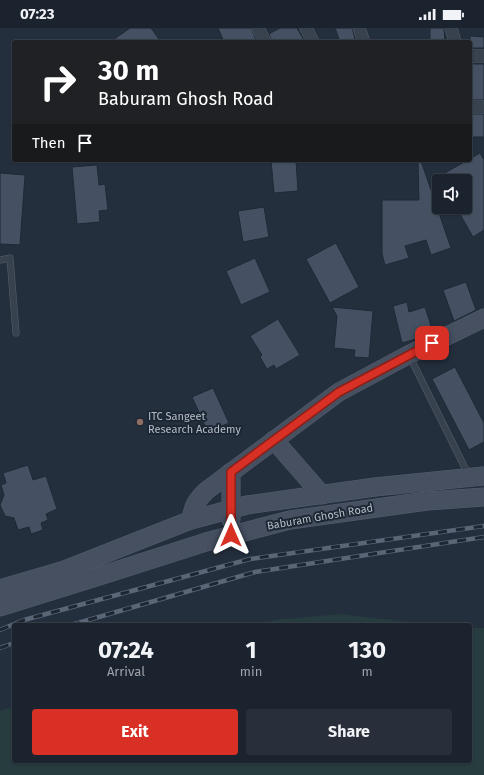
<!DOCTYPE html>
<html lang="en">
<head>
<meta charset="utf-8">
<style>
  :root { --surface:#1b232e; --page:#282f3a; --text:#f1f3f6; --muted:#a0a4aa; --line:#39404a; --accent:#d93025 }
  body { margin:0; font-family:"Fira Sans",sans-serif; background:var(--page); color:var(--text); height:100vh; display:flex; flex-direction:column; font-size:15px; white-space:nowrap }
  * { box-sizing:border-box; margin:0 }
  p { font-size:13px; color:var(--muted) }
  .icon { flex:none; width:22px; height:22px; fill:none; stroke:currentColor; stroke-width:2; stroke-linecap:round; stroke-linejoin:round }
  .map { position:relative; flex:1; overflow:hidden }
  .panel { position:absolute; left:12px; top:595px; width:460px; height:140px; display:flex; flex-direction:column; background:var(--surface); border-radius:4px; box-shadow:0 1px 3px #0004,0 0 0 1px var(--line) }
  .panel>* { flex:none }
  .top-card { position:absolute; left:12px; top:12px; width:460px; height:122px; border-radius:4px; box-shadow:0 1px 3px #0004,0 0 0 1px var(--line); background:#202124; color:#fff; overflow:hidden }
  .buttons { position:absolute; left:432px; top:146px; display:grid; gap:8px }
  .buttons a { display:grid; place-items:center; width:40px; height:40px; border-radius:4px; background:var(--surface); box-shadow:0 1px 3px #0004,0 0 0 1px var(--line); font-size:20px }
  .pin { position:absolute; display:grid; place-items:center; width:34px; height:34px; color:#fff; margin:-17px; border-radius:8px; box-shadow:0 2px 6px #0006 }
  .me { position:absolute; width:44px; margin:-22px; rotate:0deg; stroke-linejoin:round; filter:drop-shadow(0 0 3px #0008) }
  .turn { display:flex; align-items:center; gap:14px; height:84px; padding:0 20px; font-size:18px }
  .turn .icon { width:52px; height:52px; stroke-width:2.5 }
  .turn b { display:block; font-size:28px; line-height:34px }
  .then { display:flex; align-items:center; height:38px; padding:0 20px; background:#0003; gap:8px; font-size:15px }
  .eta { display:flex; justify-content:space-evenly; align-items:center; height:68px; text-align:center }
  .eta b { font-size:24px; font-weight:700; line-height:28px }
  .primary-button { display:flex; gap:8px; margin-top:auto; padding:8px 20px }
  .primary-button a { flex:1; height:46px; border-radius:4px; background:var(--accent); color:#fff; font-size:16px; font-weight:700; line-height:46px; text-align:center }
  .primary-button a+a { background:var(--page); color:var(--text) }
  .status { display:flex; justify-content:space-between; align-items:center; height:28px; padding:0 20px; background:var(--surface); direction:ltr }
  .status svg { height:11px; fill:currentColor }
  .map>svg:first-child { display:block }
  .green { fill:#263c3f }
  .building { fill:#455162; stroke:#1f2835 }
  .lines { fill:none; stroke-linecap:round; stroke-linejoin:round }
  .lane-casing { stroke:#565f6c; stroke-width:7 }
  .street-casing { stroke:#565f6c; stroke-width:13 }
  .secondary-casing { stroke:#565f6c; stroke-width:19 }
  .lane { stroke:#38414e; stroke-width:6 }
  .street { stroke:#38414e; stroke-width:12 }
  .secondary { stroke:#465061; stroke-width:18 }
  .rail-casing { stroke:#5a6575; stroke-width:4.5 }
  .rail { stroke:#1d2633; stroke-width:3; stroke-dasharray:9; stroke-linecap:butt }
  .route-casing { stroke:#8d1f18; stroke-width:10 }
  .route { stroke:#d93025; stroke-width:7 }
  .education-dot { fill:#8d6e63; stroke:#1d2633; stroke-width:1.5 }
  .labels { text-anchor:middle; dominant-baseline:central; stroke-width:4; stroke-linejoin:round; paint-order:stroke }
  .poi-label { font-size:11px; fill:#b4bcc9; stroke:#1d2633; text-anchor:start }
  .street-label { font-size:11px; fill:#b4bcc9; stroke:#1d2633 }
</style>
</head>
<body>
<div class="status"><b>07:23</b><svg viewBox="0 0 49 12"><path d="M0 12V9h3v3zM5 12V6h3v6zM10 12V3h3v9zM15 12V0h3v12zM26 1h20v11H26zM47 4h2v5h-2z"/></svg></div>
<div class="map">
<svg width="484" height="747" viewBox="0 0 484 747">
  <rect width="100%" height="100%" fill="#242f3e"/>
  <g class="green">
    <path d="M340,586L434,597H260L274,592Z"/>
    <path d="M470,600H484V747H0V683L14,678V733H470Z"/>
  </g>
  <g class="building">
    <path d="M130,0H151L161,14H110Z"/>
    <path d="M218,0H251L257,14H224Z"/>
    <path d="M280,0H297L305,14H272L269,6Z"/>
    <path d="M335,0H352L355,11L347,14H340Z"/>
    <path d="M430,0H444L445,14H430Z"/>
    <path d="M470,8L484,9V20H470Z"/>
    <rect x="471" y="36" width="13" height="36"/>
    <path d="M471,86H484V109H470Z"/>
    <path d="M480,125L484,132V202L473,209L456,179H465V153H431Z"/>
    <path d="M271,132H296L298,163L274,165Z"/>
    <path d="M418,133H421L451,220L431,227L426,212L405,218L409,230L385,237L382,226V172H419Z"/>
    <path d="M97,137L99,157L105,156L108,182L99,183L100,194L77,196L72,139Z"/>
    <path d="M0,145L25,147L20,217L0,216Z"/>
    <path d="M264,179L269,209L243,214L238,183Z"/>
    <path d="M336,215L359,259L330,275L306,231Z"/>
    <path d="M255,230L270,264L241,277L226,243Z"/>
    <path d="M466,254L476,282L454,293L443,262Z"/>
    <path d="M407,274L409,284L425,279L432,301L415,307L416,311L402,315L393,278Z"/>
    <path d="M332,279L373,283L369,330L354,329L355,322L334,320L337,288Z"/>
    <path d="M278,291L300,327L276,341L274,337L267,341L260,329L262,327L250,308Z"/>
    <path d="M455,339L484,395V414L469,422L432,351Z"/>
    <path d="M213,360L229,395L208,404L192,369Z"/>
    <path d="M28,437L33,452L46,448L57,481L46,486L48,492L41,495L43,502L31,506L29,499L18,502L14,490L5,488L0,477L4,467L1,457L6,455L3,445Z"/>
  </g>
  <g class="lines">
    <defs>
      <g id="lane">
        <path d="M0,232L10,230L16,305"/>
        <path d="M409,327L469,448"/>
      </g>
      <g id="street">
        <path d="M258,0L265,14"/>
        <path d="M306,0L313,14"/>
        <path d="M359,0L364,14"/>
        <path d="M451,0L455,14"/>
        <path d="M470,28H484"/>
        <path d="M470,79H484"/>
      </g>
      <g id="secondary">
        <path d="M274,412L322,467"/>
        <path d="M191,492C193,478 196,473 206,463L339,364L408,327L484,290"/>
        <path d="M231,492V444"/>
        <path d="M0,561L64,542L191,492L247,477L375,459L484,448"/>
        <path d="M0,579L106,546L206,514L290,492L427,473L484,469"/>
      </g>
    </defs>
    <use href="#lane" class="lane-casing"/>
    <use href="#street" class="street-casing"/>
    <use href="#secondary" class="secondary-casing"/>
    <use href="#lane" class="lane"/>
    <use href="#street" class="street"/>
    <use href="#secondary" class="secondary"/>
    <defs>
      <g id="rail">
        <path d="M71,597L255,544L484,509"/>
        <path d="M0,602L24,592L250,531L484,498"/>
        <path d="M0,620L14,615"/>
      </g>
    </defs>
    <use href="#rail" class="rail-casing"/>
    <use href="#rail" class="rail"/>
  </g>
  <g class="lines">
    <defs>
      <path id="route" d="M231,507V444L339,364L432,315"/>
    </defs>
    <use href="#route" class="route-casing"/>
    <use href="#route" class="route"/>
  </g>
  <circle class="education-dot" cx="140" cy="394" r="4"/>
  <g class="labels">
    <g class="poi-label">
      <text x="148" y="388">ITC Sangeet<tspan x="148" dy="13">Research Academy</tspan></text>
    </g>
    <g class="street-label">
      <text transform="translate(320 489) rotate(-10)">Baburam Ghosh Road</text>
    </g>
  </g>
</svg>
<div class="buttons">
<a><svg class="icon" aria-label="sound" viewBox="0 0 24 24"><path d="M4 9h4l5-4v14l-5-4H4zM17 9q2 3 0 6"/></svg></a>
</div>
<div class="pin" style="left:432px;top:315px;background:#d93025"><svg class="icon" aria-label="arrive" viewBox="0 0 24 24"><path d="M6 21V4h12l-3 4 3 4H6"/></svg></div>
<svg class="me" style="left:231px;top:507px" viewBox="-20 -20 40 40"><path d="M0-17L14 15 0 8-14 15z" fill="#d93025" stroke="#fff" stroke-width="4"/></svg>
<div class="top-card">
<div class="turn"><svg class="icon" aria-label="right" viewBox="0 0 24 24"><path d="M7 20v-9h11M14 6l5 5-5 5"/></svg><div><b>30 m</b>Baburam Ghosh Road</div></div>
<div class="then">Then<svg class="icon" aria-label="arrive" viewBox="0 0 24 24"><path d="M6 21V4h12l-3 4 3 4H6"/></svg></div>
</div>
<section class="panel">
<div class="eta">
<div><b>07:24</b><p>Arrival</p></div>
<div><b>1</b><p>min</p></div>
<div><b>130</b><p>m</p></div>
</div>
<div class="primary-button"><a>Exit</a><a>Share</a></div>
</section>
</div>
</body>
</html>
